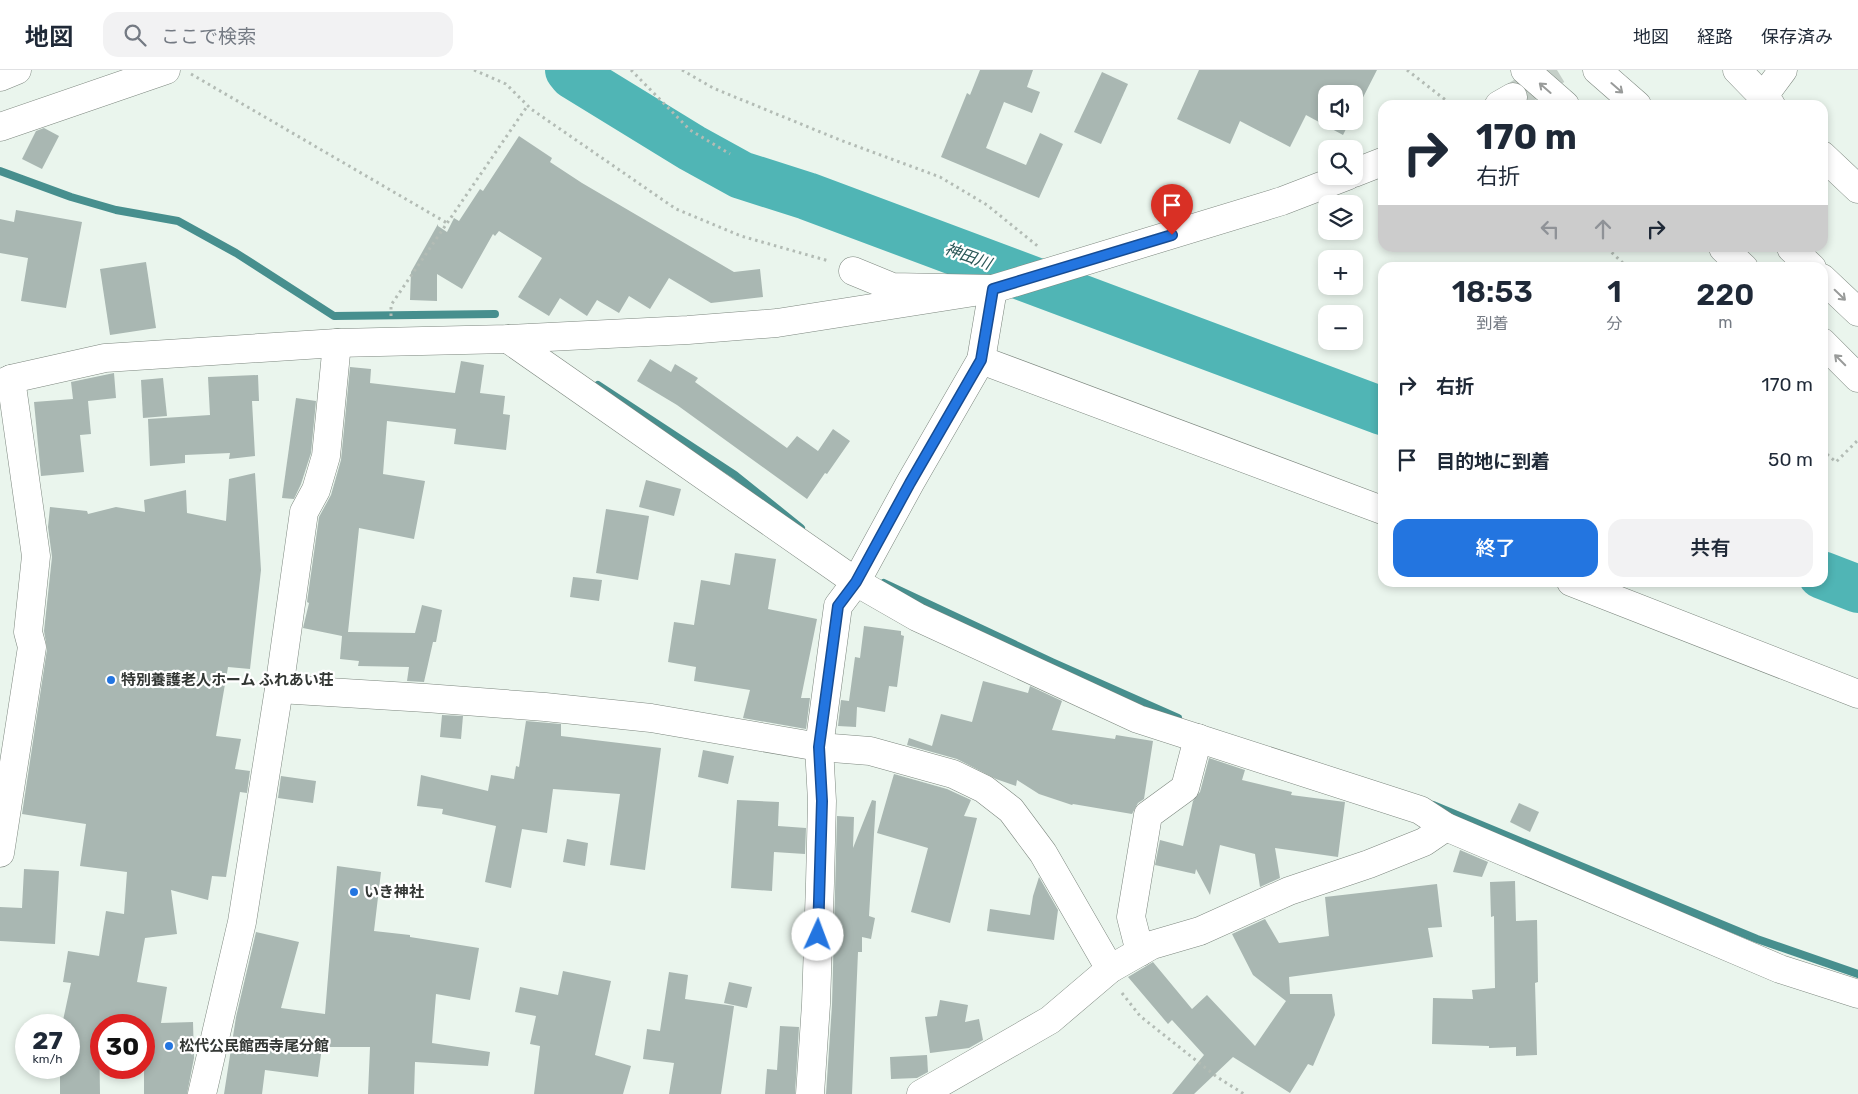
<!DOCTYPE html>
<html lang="ja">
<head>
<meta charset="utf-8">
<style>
  :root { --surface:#fff; --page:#f2f2f3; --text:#1f2937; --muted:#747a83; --line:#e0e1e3; --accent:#2375e0 }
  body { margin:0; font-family:Rubik,"Noto Sans JP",sans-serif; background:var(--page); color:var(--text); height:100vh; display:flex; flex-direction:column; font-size:19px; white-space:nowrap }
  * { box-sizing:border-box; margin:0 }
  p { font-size:16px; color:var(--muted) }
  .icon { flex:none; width:28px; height:28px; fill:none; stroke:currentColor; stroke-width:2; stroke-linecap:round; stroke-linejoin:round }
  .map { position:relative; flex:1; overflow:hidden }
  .drawer { position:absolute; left:1378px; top:192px; width:450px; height:325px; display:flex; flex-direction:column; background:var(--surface); border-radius:15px; box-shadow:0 2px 8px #0003 }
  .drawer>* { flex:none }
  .guide { position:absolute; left:1378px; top:30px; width:450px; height:152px; border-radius:15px; box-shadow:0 2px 8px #0003; background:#fff; color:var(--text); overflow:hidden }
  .controls { position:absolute; left:1318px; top:15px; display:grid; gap:10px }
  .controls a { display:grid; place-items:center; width:45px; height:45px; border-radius:10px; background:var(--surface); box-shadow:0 2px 8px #0003; font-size:25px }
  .speed { position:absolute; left:15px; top:944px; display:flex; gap:10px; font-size:25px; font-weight:700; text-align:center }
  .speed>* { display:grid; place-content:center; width:65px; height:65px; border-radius:50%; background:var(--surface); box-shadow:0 2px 8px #0003; line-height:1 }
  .speed small { font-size:12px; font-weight:400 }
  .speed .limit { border:8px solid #d22; background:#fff; color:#111 }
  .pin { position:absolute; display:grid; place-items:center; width:42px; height:42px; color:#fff; margin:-51px -21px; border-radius:50% 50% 50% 0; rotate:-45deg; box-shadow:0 0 5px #0007 }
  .pin .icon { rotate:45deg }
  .me { position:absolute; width:55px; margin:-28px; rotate:2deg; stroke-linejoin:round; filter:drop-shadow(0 0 4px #0008) }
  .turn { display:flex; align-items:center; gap:18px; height:105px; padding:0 15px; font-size:22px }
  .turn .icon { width:65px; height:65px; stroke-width:2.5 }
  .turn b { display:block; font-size:35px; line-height:42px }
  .lanes { display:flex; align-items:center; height:48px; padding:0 15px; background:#0003; justify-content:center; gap:25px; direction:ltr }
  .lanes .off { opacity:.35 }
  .eta { display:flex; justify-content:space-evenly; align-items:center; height:85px; text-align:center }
  .eta b { font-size:30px; font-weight:600; line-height:35px }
  .cta { display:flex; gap:10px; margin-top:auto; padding:10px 15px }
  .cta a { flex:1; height:58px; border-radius:15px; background:var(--accent); color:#fff; font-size:20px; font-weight:600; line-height:58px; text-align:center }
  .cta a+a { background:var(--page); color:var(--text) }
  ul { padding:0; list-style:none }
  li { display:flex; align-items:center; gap:15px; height:75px; padding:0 15px }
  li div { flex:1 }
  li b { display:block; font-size:19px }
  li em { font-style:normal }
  header { display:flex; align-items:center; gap:30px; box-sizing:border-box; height:70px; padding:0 25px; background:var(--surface); border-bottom:1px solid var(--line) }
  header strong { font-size:24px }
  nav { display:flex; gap:28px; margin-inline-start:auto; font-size:18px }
  .search { width:350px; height:45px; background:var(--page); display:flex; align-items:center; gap:12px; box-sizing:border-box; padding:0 18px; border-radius:15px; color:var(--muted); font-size:19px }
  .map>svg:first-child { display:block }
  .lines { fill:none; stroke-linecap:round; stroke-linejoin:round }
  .stream { stroke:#478f8e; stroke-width:8 }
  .river { stroke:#50b5b5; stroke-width:48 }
  .building { fill:#a9b7b2 }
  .tertiary-tunnel { stroke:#c5cfc8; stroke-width:28; stroke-dasharray:28 14; stroke-linecap:butt }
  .minor-casing { stroke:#7d877f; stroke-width:29 }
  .tertiary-casing { stroke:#7d877f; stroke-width:29 }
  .primary-casing { stroke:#7d877f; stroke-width:29 }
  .trunk-casing { stroke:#7d877f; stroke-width:29 }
  .motorway-casing { stroke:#7d877f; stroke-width:29 }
  .path { stroke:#b3bcb5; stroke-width:3; stroke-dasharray:2.5 4; stroke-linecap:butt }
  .minor { stroke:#fff; stroke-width:28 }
  .tertiary { stroke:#fff; stroke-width:28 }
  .primary { stroke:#fff; stroke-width:28 }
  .trunk { stroke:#fff; stroke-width:28 }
  .motorway { stroke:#fff; stroke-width:28 }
  .oneway { stroke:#999b9a }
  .route-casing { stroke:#174c92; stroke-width:12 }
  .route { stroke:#2375e0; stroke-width:9 }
  .poi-dot { fill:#2375e0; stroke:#fff; stroke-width:2 }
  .labels { text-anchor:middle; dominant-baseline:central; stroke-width:4.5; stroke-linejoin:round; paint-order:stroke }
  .poi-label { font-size:15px; font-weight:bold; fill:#333734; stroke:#fff; text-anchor:start }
  .water-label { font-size:16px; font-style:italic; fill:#2a5757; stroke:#fff }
</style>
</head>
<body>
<header>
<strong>地図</strong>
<div class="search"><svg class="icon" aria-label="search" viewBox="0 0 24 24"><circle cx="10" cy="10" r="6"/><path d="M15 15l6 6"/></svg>ここで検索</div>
<nav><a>地図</a><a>経路</a><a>保存済み</a></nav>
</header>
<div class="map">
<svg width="1858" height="1024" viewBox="0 0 1858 1024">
  <rect width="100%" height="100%" fill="#eaf5ed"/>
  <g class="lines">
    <g class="stream">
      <path d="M0,101L71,127L116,140L178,151L236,183L334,246L495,244"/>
      <path d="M598,315L735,405L801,458"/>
      <path d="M884,513L1052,592L1178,648"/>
      <path d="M1433,735L1757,869L1858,904"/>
    </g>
    <g class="river">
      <path d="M569,0L573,5L692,78L741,105L807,126L1382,341"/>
      <path d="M1822,505L1858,519"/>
    </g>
  </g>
  <g class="building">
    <path d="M980,0H1033L1027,17L1040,22L1032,43L1004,32L986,78L1026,95L1040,63L1063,74L1039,128L941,87L967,23L970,25Z"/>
    <path d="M1199,0H1377L1354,45V24H1326V51H1350L1343,65L1306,45L1290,77L1240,51L1230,74L1177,49Z"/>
    <path d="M1102,2L1128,14L1101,74L1074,62Z"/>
    <path d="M44,58L59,66L42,99L22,89L36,61Z"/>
    <path d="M519,66L552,88L550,92L582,113L734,202L760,199L763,227L711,233L669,208L650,239L629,226L619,243L597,230L587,246L560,228L549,246L518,227L542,188L499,161L495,166L493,164L462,219L437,204V231L410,230L411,202L438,154V156L447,162L454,148L459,151L480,119L483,121Z"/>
    <path d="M16,140L82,152L66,238L21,231L28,188L0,183V149L14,152Z"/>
    <path d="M146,192L156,258L110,265L100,199Z"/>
    <path d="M650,289L671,302L675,294L698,308L695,312L787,378L797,366L818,381L833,359L850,371L827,404L825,403L807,429L677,335L637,311Z"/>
    <path d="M461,291L484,295L480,323L505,326L503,344L510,345L506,380L454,374L456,359L387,351L383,404L425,411L414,469L359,458L348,562L415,563L422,535L442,540L436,572H433L424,612L407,611L409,597L358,596L359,591L340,589L342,566L303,558L309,533L307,532L319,447L331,425L341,390L350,297L371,299L370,313L455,323Z"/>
    <path d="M114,303L116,328L88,331L91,364L80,365L84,402L41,406L34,332L73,329L71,312Z"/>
    <path d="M258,305L259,331H252L255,386L229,389L230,383L185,385V393L150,396L148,349L210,345L208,307Z"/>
    <path d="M163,308L167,346L143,348L141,310Z"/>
    <path d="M296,328L316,331L311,383L301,414L294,429L282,428Z"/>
    <path d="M255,403L261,500L250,599L228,597L216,666L241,669L235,699L250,701L247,723L240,722L226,807L212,806L208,830L171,820L177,864L145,868L137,912L167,917L161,953L193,952L194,988L187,1024H144V955H99L100,1024H60V998H69V955H62L71,913L63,912L68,881L99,886L106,841L124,844L127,802L80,796L86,754L22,744L47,579L44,561L52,487L48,457L50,437L87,441L88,444L116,437L145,442L144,430L186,420L187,443L226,451L229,409Z"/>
    <path d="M646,410L681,419L674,446L639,437Z"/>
    <path d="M606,439L649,446L638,510L596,503Z"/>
    <path d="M735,483L776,489L768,539L817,549L801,628H810L806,659L743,648L750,620L694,611L696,597L668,592L674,552L694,555L701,510L730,515Z"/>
    <path d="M573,507L602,510L599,531L570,527Z"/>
    <path d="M864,556L901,561V565L904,566L897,617L889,616L885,642L857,637L856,657L838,656L841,630L849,631L855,587L860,588Z"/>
    <path d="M983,611L1028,623L1030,616L1062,631L1052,660L1115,669L1116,665L1153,671L1144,729L1138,733L1132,744L1073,734L1072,735L1039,724L1017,710L1016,716L996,709L957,689L907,675L909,668L932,676L941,644L972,652Z"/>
    <path d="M442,645L463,646L461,669L440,667Z"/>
    <path d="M526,651L561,654V666L661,678L645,800L610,795L620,724L553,719L547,763L522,759L511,818L485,812L496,756L442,744L443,739L417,736L421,705L488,721L491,705L514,709L516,696L519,697Z"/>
    <path d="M703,680L734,686L728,714L698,707Z"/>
    <path d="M1209,688L1245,700L1242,710L1292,722L1291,725L1345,732L1338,787L1275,778L1280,808L1260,817L1255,784L1220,775L1210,825L1196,799L1195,804L1155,795L1160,770L1183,776L1193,731L1200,722Z"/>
    <path d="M894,704L947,719L971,730L964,746L977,748L950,853L911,842L928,778L877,763Z"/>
    <path d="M281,706L316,711L313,733L278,728Z"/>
    <path d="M737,730L779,732L778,756L806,758L805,784L774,782L772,821L731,818Z"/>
    <path d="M872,730L876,731L869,846L875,848L871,869L862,867V882H858L852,1024H826L832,935L837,746L854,747L853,778Z"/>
    <path d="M1519,733L1539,742L1530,762L1510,752Z"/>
    <path d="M567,769L588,773L585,796L563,792Z"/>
    <path d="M1460,780L1488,792L1482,807L1453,802Z"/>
    <path d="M337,796L381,802L374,861L410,865V867L479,878L470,930L436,924L432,973L490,982L488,996L415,992L414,1024H368L370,977H322L318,1007L265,1000L262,1024H224L236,947L256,862L299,872L281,938L325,944Z"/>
    <path d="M24,799L59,801L55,874L0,871V837L22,838Z"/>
    <path d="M1039,807L1058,840L1054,870L987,861L990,839L1030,845L1033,826Z"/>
    <path d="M1515,811L1516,851L1537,850L1538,912L1535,913L1537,985L1516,986V977L1489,978V976L1432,974L1433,928L1473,929L1472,920L1495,918L1494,846L1491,847L1490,812Z"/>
    <path d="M1437,814L1442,857L1428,858L1433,887L1289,907L1290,924H1332L1335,945L1313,996L1308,994L1290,1023L1233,987L1194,1024H1172L1204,985L1172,950L1168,954L1128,907L1153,892L1192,939L1207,925L1255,976L1286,931L1253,905L1232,864L1265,849L1279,873L1329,866L1325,827Z"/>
    <path d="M563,901L611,911L595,985L631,996L623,1024H534L540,976L530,974L536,946L515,942L520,917L558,925Z"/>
    <path d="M669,902L688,905L685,929L734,936L721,1024H669L674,993L643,989L647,959L660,961Z"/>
    <path d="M729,912L752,917L747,938L724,933Z"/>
    <path d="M940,930L968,935L965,952L979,949L983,970L969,978L930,983L925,947L937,946Z"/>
    <path d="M780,956L799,957L795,1024H765L767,999L777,1000Z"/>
    <path d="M927,985L928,1002L917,1008L891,1009L890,987Z"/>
  </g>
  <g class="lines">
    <path class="tertiary-tunnel" d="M1513,27L1557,0"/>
    <defs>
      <g id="minor">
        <path d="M1763,27L1783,0"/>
        <path d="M0,57L166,0"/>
        <path d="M508,269L856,512L917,547L1138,649L1420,740L1446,757L1780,899L1858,924"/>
        <path d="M981,290L1382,440"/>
        <path d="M1571,512L1858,624"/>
        <path d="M279,619L426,628L545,637L651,648L819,677L870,681L953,704L984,719L1011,740L1043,783L1110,899"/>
        <path d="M0,783L32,577L28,562L36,486L11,309"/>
        <path d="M1140,882L1131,847L1148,745L1185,718L1198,668"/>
        <path d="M202,1024L242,852L279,619L304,442L316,420L326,386L337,273"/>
        <path d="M810,1024L816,934L820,813L822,731L819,677L838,536L856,512L910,413L981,290L993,219L892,217L853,201"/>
        <path d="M921,1024L1050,950L1110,899L1152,875L1200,861L1289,821L1369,794L1424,772L1446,757"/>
      </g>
      <g id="tertiary">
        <path d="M1499,35L1513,27"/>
        <path d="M1354,103L1382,92"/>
        <path d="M0,314L11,309L105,288L337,273L508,269L688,260L777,253L993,219L1282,131L1347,106"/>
      </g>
      <path id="primary" d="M0,7L17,0"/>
      <g id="trunk">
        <path d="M1737,0L1771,35"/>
        <path d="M1822,85L1858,119"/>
      </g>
      <g id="motorway">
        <path d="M1525,0L1565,35"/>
        <path d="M1597,0L1637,35"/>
        <path d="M1723,178L1744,198"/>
        <path d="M1791,178L1812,198"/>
        <path d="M1822,208L1858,242"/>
        <path d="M1822,272L1858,308"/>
      </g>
    </defs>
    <use href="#minor" class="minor-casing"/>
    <use href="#tertiary" class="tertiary-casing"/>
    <use href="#primary" class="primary-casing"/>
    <use href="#trunk" class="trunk-casing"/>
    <use href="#motorway" class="motorway-casing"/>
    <g class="path">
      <path d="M474,0L506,14L531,39L676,139L741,166L829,191"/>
      <path d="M631,0L690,60L730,84"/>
      <path d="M682,0L713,18L840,70L940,107L987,135L1040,178"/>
      <path d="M1407,0L1452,35"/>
      <path d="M191,4L447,153"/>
      <path d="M1607,178L1628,198"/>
      <path d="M391,246V235L528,35"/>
      <path d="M1822,380L1836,392L1858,370"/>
      <path d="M1122,923L1140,946L1217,1007L1244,1024"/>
    </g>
    <use href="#minor" class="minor"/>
    <use href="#tertiary" class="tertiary"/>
    <use href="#primary" class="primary"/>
    <use href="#trunk" class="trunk"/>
    <use href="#motorway" class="motorway"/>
  </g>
  <defs><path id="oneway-shaft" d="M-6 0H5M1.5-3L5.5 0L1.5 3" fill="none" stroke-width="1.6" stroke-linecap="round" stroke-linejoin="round" transform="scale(1.25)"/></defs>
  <g class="oneway">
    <use href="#oneway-shaft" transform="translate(1545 18) rotate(-139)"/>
    <use href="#oneway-shaft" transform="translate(1617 18) rotate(41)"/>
    <use href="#oneway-shaft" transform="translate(1840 225) rotate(44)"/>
    <use href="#oneway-shaft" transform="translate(1840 290) rotate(-135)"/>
  </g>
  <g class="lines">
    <defs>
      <path id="route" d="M818,865L822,731L819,677L838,536L856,512L910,413L981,290L993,219L1172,165"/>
    </defs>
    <use href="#route" class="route-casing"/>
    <use href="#route" class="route"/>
  </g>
  <g class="poi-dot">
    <circle cx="111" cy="610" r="5"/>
    <circle cx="354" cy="822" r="5"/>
    <circle cx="169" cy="976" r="5"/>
  </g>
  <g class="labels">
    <g class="poi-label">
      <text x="121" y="610">特別養護老人ホーム ふれあい荘</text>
      <text x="364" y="822">いき神社</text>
      <text x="179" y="976">松代公民館西寺尾分館</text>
    </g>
    <g class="water-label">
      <text transform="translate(968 186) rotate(20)">神田川</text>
    </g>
  </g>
</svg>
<div class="controls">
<a><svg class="icon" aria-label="sound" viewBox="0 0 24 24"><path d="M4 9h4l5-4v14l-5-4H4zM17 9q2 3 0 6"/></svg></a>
<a><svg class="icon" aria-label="search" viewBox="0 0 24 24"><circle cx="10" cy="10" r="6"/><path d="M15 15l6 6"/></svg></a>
<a><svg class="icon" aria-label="layers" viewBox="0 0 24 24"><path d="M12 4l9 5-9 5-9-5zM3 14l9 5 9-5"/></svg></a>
<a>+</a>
<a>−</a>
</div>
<div class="speed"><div>27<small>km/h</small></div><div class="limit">30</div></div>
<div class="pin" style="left:1172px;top:165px;background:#d93025"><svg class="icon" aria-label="arrive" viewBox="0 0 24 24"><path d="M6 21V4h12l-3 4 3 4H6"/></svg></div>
<svg class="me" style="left:818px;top:865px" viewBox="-20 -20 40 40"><circle r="19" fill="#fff"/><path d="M0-13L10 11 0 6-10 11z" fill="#2375e0"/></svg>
<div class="guide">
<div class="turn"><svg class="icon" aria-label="right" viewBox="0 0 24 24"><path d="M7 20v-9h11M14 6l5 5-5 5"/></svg><div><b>170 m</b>右折</div></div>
<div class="lanes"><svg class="icon off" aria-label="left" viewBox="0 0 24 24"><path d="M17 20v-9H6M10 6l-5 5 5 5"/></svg><svg class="icon off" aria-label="ahead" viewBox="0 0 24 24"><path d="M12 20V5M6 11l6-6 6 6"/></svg><svg class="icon" aria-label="right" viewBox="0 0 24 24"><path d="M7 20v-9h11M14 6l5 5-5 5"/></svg></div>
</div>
<section class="drawer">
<div class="eta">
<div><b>18:53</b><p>到着</p></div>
<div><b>1</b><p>分</p></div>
<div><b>220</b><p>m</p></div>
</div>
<ul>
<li><svg class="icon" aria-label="right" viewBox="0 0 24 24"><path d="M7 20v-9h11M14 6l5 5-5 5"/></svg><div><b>右折</b></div><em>170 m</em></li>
<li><svg class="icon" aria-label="arrive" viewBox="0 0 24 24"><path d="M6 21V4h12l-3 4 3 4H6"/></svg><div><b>目的地に到着</b></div><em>50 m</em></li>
</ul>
<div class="cta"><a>終了</a><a>共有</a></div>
</section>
</div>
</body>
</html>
